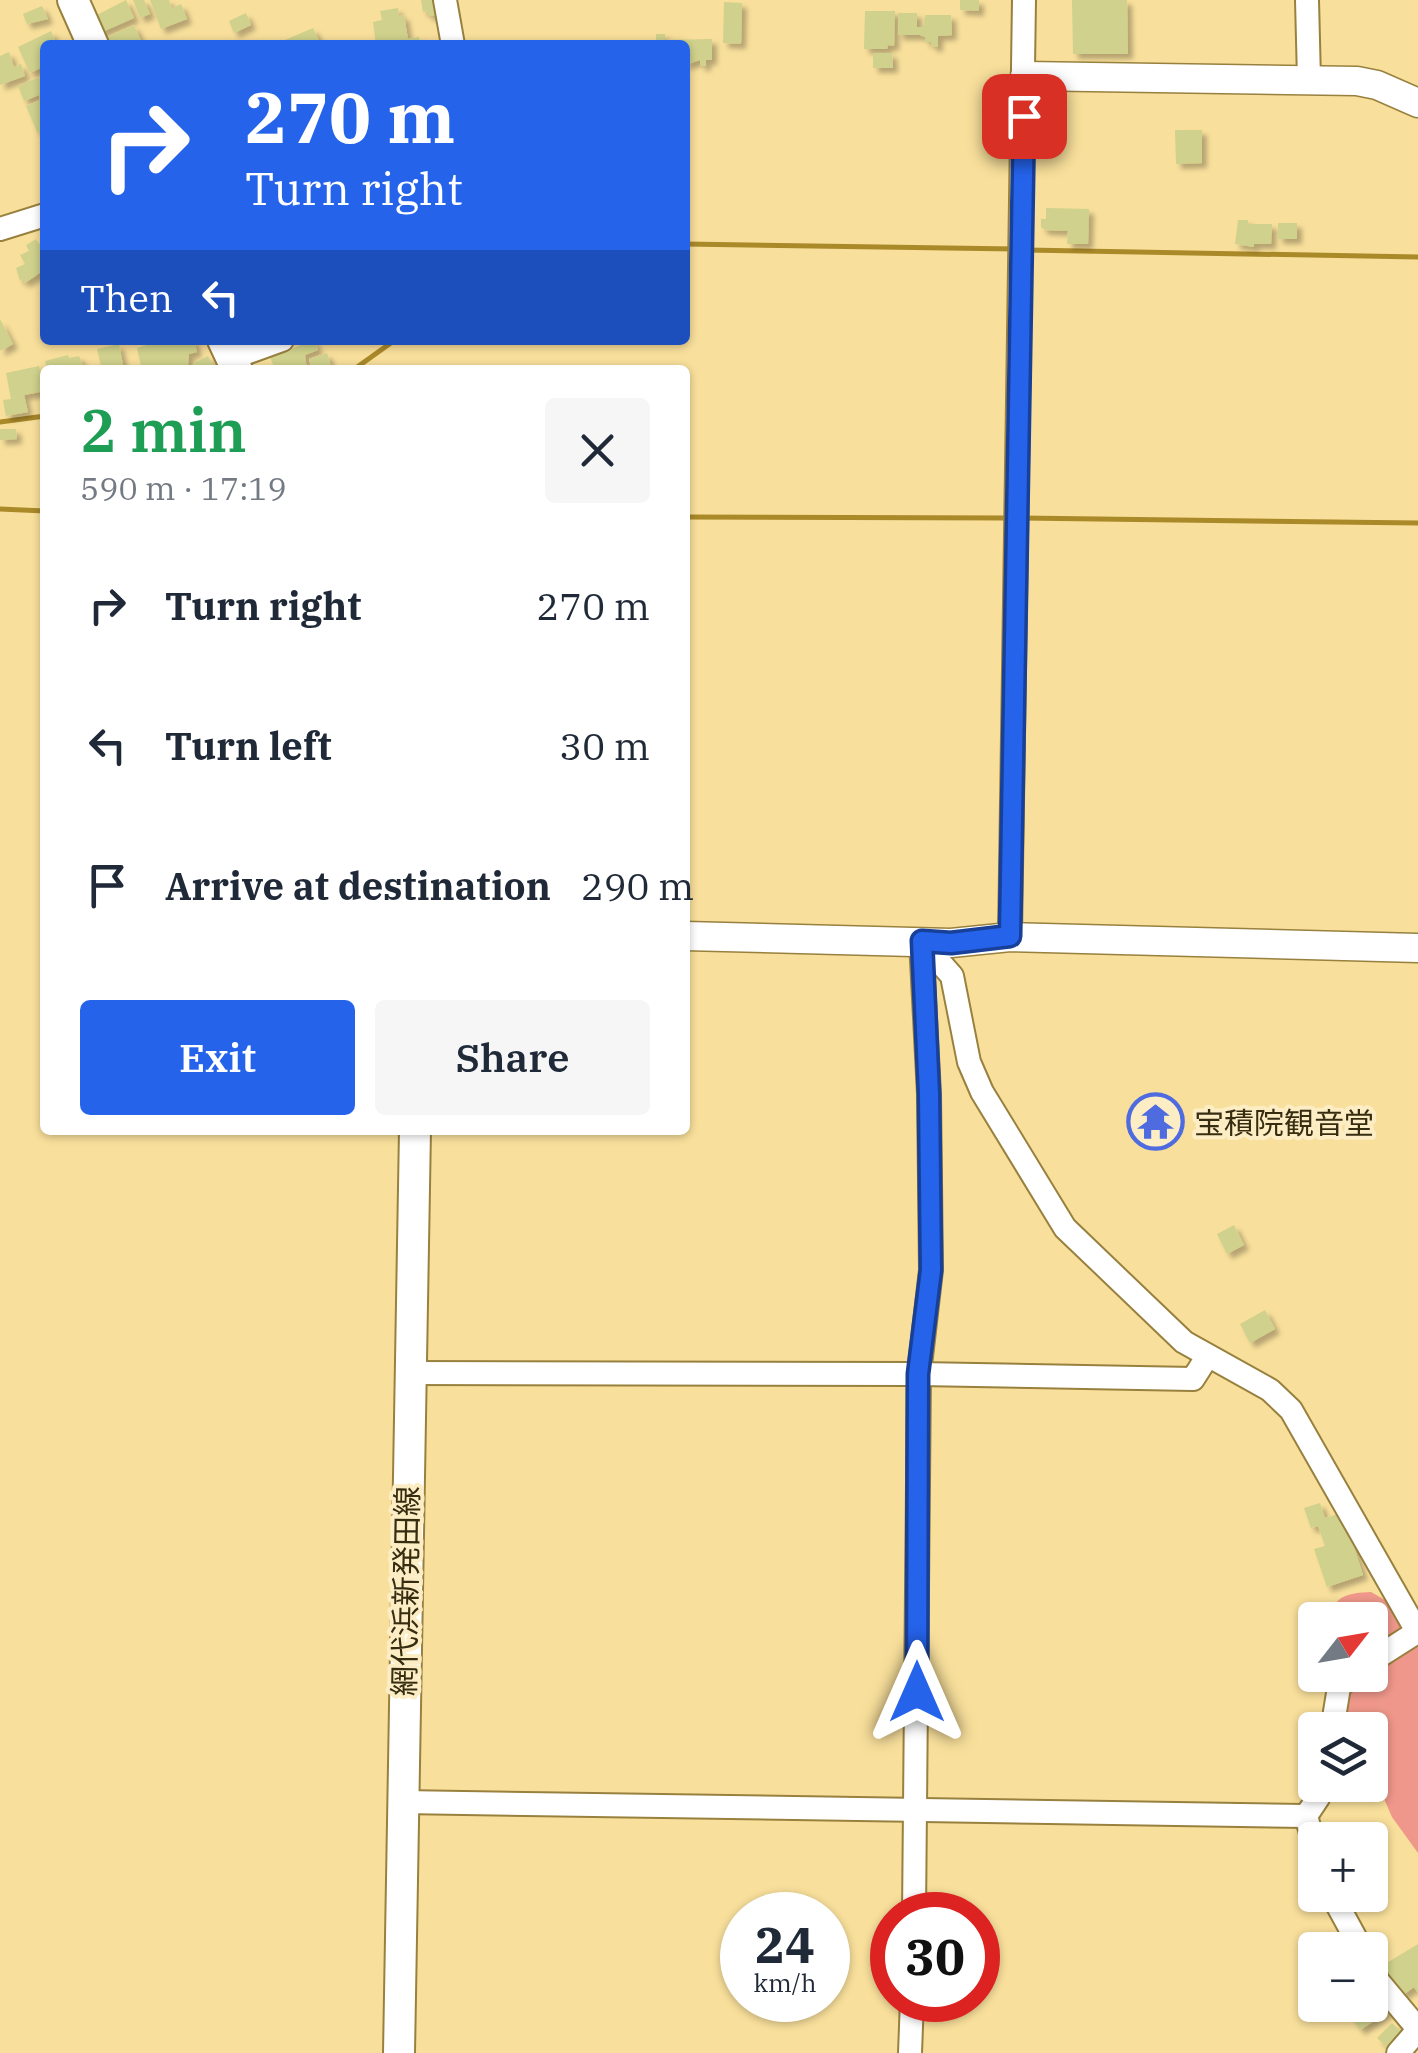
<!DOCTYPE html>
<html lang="en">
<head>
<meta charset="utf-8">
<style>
  :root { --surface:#fff; --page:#f6f6f7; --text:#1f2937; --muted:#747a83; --accent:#2563eb }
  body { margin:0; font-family:"IBM Plex Serif","Noto Sans JP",serif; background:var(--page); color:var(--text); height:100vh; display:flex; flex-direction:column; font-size:38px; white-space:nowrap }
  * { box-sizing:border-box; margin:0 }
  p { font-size:32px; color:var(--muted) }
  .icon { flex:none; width:55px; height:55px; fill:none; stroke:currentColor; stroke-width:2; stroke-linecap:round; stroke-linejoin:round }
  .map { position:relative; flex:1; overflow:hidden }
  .drawer { position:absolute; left:40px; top:365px; width:650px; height:770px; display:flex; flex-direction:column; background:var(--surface); border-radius:10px; box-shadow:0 2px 8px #0004 }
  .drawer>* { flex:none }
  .top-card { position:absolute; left:40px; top:40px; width:650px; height:305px; border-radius:10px; box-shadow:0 2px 8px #0004; background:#2563eb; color:#fff; overflow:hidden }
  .needle { width:65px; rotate:59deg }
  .fabs { position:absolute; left:1298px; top:1602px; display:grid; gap:20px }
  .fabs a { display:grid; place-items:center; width:90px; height:90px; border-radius:10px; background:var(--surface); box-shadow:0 2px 8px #0004; font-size:50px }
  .speed { position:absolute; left:720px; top:1892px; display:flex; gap:20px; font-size:50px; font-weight:700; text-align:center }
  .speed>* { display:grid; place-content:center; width:130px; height:130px; border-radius:50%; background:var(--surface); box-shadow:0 2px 8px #0004; line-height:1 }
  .speed small { font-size:25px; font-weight:400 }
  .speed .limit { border:15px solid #d22; background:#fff; color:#111 }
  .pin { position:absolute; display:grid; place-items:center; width:85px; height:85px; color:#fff; margin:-42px; border-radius:20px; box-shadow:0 5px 15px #0006 }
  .me { position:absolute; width:110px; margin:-55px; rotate:0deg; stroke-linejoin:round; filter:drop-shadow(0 0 8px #0008) }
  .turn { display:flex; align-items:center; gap:35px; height:210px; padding:0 40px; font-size:45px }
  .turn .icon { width:130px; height:130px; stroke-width:2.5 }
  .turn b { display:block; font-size:70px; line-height:85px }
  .then { display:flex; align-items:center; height:95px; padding:0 40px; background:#0003; gap:20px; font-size:38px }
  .round { display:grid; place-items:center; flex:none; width:105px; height:105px; border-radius:10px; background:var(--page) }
  .summary { display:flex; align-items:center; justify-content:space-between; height:170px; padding:0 40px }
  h1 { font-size:60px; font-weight:600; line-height:75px; color:#1e9e55 }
  .button { display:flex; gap:20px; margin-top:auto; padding:20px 40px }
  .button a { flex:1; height:115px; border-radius:10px; background:var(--accent); color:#fff; font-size:40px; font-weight:600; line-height:115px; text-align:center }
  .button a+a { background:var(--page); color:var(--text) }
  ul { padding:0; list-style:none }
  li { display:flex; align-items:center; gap:30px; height:140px; padding:0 40px }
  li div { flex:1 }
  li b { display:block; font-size:38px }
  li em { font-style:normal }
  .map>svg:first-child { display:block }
  .green { fill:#ef978a }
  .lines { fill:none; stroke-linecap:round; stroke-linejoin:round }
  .stream { stroke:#aa8929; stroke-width:5 }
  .building { fill:#cfd18c; filter:url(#shadow) }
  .minor-casing { stroke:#98803e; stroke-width:26 }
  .tertiary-casing { stroke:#98803e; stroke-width:31 }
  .secondary-casing { stroke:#98803e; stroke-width:34 }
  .minor { stroke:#fff; stroke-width:22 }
  .tertiary { stroke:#fff; stroke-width:28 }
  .secondary { stroke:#fff; stroke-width:30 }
  .route-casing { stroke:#184099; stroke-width:25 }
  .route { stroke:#2563eb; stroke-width:18 }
  .labels { text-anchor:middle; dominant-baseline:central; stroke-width:8; stroke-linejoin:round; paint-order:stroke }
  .poi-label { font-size:30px; fill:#362c10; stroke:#fcedc5; text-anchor:start }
  .street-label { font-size:30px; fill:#362c10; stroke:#fcedc5 }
</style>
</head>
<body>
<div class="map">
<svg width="1418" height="2053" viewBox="0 0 1418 2053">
  <defs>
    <filter id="shadow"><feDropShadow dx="5" dy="5" stdDeviation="2.5" flood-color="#0004"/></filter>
  </defs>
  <rect width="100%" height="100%" fill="#f8df9b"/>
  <path class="green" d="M1371,1592L1418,1619V1853L1392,1817L1370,1767V1730H1353L1343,1707L1337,1675H1370V1620H1329C1333,1595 1349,1593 1371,1592Z"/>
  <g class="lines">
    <g class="stream">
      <path d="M685,244L1015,249"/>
      <path d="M1026,250L1418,257"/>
      <path d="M353,370L395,340"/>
      <path d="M0,422L45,416"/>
      <path d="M0,509L45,511"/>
      <path d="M685,517L1010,518"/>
      <path d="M1021,518L1418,523"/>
    </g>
  </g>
  <g class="building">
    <path d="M126,0L134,18L100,33L93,17Z"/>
    <path d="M133,0H144L150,14L140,18Z"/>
    <path d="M150,0H169L172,8L181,4L187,19L161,29Z"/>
    <path d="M421,0H438L440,15L428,16V11L423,12Z"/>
    <path d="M960,0H979V11L960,10Z"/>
    <path d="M1072,0H1127L1128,54H1073Z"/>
    <path d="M724,2L742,3L741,44L723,43Z"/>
    <path d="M42,6L48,19L27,24L23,14Z"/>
    <path d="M398,8L399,16L404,15L408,39L419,37L420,45H376L373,22L382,20L380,11Z"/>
    <path d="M865,11H895L894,46L888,45L887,49H864Z"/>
    <path d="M246,13L251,25L234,33L229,21Z"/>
    <path d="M898,13H917V27H923L925,15H951L952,35L938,36V47L931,46V42H925V37L920,35H898Z"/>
    <path d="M134,25L142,43L139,45H104L102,39Z"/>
    <path d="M313,28L321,45H273Z"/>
    <path d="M51,31L57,45H45V66L30,73L18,47Z"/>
    <path d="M656,34H665V40L712,39V60H706V66H700V60L685,65V45H656Z"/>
    <path d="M9,52L14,67L21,64L25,76L0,85V56Z"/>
    <path d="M873,53H892L893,68H873Z"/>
    <path d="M39,77L45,92V129L37,132L26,106L40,100L39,95L24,101L18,86Z"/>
    <path d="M1175,130H1202V163L1176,164Z"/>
    <path d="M1046,208L1089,209L1088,244H1067L1068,231L1045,230L1041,227V219H1046Z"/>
    <path d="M1238,220H1248V224H1272L1271,244H1254V247L1235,244Z"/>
    <rect x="1278" y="223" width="19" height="16"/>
    <path d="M36,239L39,244L45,241V279L41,272L25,283L23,279L20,281L16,268L25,264L20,255L29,251L26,245Z"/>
    <path d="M0,319L13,344L0,351Z"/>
    <path d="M162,340H194L197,352L189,354L188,365L179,370H132L141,366L137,348Z"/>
    <path d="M314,340L318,350L305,355L307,370H275L270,357Z"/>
    <path d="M119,344L124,370H102L97,349Z"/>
    <path d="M327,353L332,370H313L309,359Z"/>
    <path d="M68,355L69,358L79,356L85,370H47L45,361Z"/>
    <path d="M208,356L216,370H196L193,363Z"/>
    <path d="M39,366L41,376L45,375V391L24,395L28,412L6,416L3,400L11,399L6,373Z"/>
    <path d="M0,429H16L17,439L0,440Z"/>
    <path d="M1234,1225L1244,1245L1227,1254L1217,1234Z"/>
    <path d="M1265,1310L1275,1329L1250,1343L1240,1324Z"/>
    <path d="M1320,1503L1325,1518L1343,1512L1363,1575L1327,1587L1314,1549L1325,1546L1318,1526L1311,1528L1304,1508Z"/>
    <path d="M1418,1944V1993L1414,1987L1403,1995L1380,1967Z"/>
    <path d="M1370,1987L1391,2010L1360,2030L1347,2011L1357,2005H1370Z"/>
    <path d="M1392,2023L1404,2035L1389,2049L1377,2038Z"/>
  </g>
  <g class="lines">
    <defs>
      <g id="minor">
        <path d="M445,0L453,45"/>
        <path d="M1307,0L1309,80"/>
        <path d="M0,229L45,215"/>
        <path d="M232,358L282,340"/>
        <path d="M1010,937L1024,0"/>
        <path d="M921,941L952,976L969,1062L982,1092L1065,1228L1184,1342L1270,1390L1291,1410L1418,1633"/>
        <path d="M408,1373L919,1374L1193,1379L1207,1357"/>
        <path d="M1370,1662L1417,1632"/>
        <path d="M1332,1730L1339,1687L1353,1675"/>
        <path d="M402,1802L1306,1816L1318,1798L1321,1785"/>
        <path d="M1306,1816L1315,1847"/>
        <path d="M1332,1895L1362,1950"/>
        <path d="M914,1915L919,1374L931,1270L929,1094L921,941"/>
        <path d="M1370,1965L1378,1981L1418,2029"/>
        <path d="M910,2053L912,2000"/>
        <path d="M1398,2053L1418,2030"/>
      </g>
      <g id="tertiary">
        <path d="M1025,76L1357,81L1377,85L1418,103"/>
        <path d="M685,936L951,943L1010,937L1418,948"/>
      </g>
      <g id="secondary">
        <path d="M73,0L93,45"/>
        <path d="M223,340L237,370"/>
        <path d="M399,2053L415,1130"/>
      </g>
    </defs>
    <use href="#minor" class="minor-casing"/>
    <use href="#tertiary" class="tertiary-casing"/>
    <use href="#secondary" class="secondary-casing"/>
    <use href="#minor" class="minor"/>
    <use href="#tertiary" class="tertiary"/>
    <use href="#secondary" class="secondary"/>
  </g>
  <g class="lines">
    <defs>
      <path id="route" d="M917,1692L918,1374L931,1270L929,1094L922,941L951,943L1010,936L1024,116"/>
    </defs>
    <use href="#route" class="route-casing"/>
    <use href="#route" class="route"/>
  </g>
  <defs>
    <symbol id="temple-ring" viewBox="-11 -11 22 22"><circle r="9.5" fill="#fcedc5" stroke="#4e6bdf" stroke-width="1.5"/><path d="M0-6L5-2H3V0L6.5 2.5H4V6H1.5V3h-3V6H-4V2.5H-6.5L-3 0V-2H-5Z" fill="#4e6bdf"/></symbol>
  </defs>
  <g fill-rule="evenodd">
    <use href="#temple-ring" x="1124" y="1090" width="63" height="63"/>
  </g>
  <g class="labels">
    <g class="poi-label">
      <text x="1194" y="1122">宝積院観音堂</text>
    </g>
    <g class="street-label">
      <text transform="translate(405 1591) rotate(-89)">網代浜新発田線</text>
    </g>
  </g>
</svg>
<div class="fabs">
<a><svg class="needle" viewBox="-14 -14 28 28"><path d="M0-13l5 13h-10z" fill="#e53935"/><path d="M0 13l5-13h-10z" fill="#747a83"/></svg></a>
<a><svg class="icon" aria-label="layers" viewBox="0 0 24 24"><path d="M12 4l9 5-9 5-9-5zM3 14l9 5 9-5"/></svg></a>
<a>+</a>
<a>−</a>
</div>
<div class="speed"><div>24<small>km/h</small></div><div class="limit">30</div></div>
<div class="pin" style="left:1024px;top:116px;background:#d93025"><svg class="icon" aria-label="arrive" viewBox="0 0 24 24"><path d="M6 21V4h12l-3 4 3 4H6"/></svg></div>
<svg class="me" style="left:917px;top:1692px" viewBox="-20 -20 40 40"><path d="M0-17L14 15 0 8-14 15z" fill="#2563eb" stroke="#fff" stroke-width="4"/></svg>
<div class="top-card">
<div class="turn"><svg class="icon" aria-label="right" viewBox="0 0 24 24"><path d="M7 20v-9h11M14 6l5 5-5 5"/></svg><div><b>270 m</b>Turn right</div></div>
<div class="then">Then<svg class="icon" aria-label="left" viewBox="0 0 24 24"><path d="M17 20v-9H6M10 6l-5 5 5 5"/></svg></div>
</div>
<section class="drawer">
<div class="summary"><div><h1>2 min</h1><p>590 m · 17:19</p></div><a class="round"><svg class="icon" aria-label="close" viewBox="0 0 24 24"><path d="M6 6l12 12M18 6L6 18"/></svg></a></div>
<ul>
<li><svg class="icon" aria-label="right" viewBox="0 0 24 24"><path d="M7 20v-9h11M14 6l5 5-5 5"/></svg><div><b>Turn right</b></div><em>270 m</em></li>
<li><svg class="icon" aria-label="left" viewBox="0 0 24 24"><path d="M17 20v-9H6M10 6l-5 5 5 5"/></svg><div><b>Turn left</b></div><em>30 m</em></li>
<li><svg class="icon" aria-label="arrive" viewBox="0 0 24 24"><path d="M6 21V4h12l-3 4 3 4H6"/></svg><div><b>Arrive at destination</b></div><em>290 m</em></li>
</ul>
<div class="button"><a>Exit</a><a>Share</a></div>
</section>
</div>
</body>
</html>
